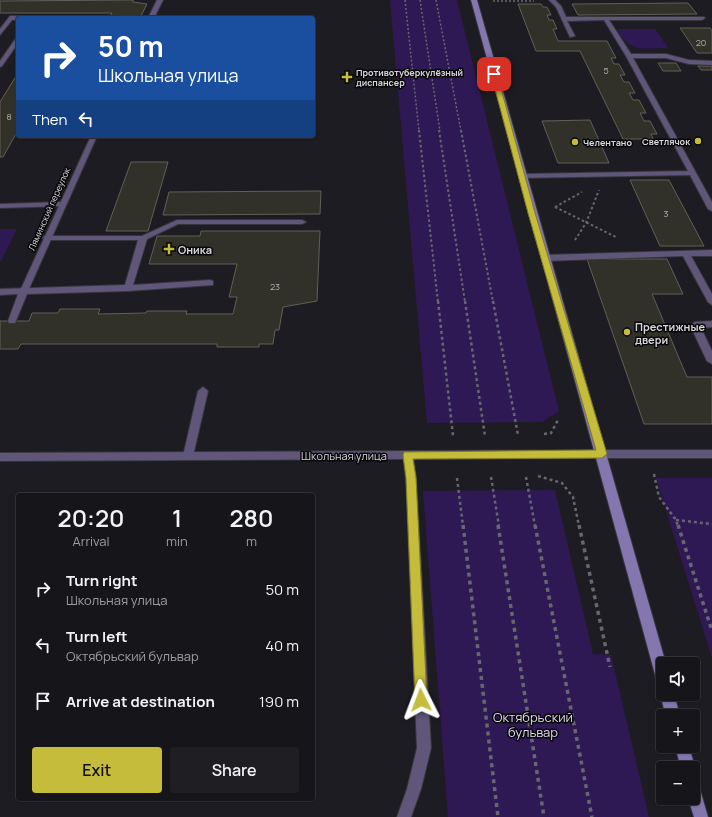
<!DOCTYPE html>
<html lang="en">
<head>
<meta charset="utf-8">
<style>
  :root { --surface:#16151a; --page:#1f1e23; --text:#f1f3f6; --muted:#9e9fa2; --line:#353439; --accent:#c6bc3c }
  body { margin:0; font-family:Manrope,sans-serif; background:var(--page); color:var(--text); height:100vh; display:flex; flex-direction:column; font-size:15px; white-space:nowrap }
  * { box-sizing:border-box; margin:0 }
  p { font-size:13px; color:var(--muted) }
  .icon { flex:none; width:22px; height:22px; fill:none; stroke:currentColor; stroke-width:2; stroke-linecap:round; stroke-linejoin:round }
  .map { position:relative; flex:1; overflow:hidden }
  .side { position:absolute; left:16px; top:493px; width:299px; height:308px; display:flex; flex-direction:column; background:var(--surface); border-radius:4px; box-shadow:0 1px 3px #0004,0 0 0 1px var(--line) }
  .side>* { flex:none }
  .guide { position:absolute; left:16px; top:16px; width:299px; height:122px; border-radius:4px; box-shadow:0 1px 3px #0004,0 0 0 1px var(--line); background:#1a4fa0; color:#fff; overflow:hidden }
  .tools { position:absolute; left:656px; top:657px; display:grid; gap:8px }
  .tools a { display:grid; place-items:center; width:44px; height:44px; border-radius:4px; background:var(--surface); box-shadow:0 1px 3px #0004,0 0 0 1px var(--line); font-size:20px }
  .pin { position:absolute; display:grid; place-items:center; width:34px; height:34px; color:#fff; margin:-17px; border-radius:8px; box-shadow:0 2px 6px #0006 }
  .me { position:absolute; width:44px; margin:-22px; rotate:357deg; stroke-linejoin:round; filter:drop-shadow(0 0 3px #0008) }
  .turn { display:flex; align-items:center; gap:14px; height:84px; padding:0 16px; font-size:18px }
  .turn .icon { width:52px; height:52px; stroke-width:2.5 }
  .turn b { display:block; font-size:28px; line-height:34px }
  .then { display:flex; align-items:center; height:38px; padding:0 16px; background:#0003; gap:8px; font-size:15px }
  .eta { display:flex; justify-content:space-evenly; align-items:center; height:68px; text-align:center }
  .eta b { font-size:24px; font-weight:600; line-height:28px }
  .button { display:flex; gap:8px; margin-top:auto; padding:8px 16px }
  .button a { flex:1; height:46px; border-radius:4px; background:var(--accent); color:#111; font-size:16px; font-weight:600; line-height:46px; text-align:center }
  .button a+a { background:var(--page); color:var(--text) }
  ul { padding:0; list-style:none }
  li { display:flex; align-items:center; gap:12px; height:56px; padding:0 16px }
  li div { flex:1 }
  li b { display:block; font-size:15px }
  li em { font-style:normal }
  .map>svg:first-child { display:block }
  .green { fill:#2f1955 }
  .building { fill:#313129; stroke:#606057 }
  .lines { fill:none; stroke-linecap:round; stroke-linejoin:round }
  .service-casing { stroke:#38363d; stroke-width:2 }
  .minor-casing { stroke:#38363d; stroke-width:2 }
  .tertiary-casing { stroke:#38363d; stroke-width:2 }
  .secondary-casing { stroke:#38363d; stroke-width:2 }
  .path-far3 { stroke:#68676d; stroke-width:1.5; stroke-dasharray:2 2; stroke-linecap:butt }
  .path-far2 { stroke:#68676d; stroke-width:2; stroke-dasharray:2.5 2.5; stroke-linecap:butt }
  .path-far1 { stroke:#68676d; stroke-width:2.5; stroke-dasharray:3 3; stroke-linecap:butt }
  .path { stroke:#68676d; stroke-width:3.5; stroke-dasharray:4 4; stroke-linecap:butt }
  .service { fill:#5f5679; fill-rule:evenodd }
  .minor { fill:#5f5679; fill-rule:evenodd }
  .tertiary { fill:#5f5679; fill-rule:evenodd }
  .secondary { fill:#8476af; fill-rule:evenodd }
  .route { fill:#c6bc3c; stroke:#817a27 }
  .poi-dot { fill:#c6bc3c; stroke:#08070a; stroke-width:1.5 }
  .labels { text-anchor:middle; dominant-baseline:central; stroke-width:3; stroke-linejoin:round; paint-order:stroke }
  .number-label { font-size:9px; fill:#aeadae }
  .far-poi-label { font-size:9px; font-weight:bold; fill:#d7d6db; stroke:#08070a; text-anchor:start }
  .far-street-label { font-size:9px; fill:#d7d6db; stroke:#08070a }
  .poi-label { font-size:11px; font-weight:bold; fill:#d7d6db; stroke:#08070a; text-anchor:start }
  .street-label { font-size:11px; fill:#d7d6db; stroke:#08070a }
  .near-park-label { font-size:13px; fill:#ded9f0; stroke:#08070a }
</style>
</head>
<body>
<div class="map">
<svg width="712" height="817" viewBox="0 0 712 817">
  <rect width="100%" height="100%" fill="#1e1c23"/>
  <g class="green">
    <path d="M390,0H457L559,411L542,422L427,423Z"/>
    <path d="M617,29H655L668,48C642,48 631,54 617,29Z"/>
    <path d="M0,229H17L0,263Z"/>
    <path d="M656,478H712V658Z"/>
    <path d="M555,490L593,654L611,655L649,817H448L423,491Z"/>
  </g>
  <g class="building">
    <path d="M133,0V2L147,4L140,18H109L112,13H0V1Z"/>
    <path d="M688,3L697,14L578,15L572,4Z"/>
    <path d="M518,4H541L543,7H547L551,15H547L549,20H553L557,29H553L558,41H607L616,58H611L614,64H619L625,75H620L624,82H629L635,93H629L633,100H639L646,113H640L644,121H650L657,134H651L653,139H623L580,51H536Z"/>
    <path d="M680,28H710L712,31V53H697Z"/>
    <path d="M658,63H676L681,71H663Z"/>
    <path d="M698,66H712V70H701Z"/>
    <path d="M18,73V130L3,157H0V102Z"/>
    <path d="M590,120L609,163H558L542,121Z"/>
    <path d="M131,162H168L148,231H106Z"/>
    <path d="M630,180H669L704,246H660Z"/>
    <path d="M321,191L320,214L163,215L169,192Z"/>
    <path d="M201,231H320L317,301L283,307L279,330H275L273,344H259V347H217V344H21L18,349H0V321H29L32,313H58L60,309H100L98,314L146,313L147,311H187L186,314H233L237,297H229L237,264H149L157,236H200Z"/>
    <path d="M587,259H667L683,294H652L687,377H712V424H644Z"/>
  </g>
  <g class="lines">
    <defs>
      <g id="service">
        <path d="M549,0H555L561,6L566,17H704L705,18L702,20H609L631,54H666L689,60L712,61V65L689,64L666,58H633L712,202V211L708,209L690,175L519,178V174H522L688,171L626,56L604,20L567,21L575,36L570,37L556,7Z"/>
        <path d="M10,16H97L100,18H18V20H12L0,35V29Z"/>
        <path d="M18,37V43L2,66L0,67V61L16,38Z"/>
        <path d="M62,202L66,204L65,206L0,208V204Z"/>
        <path d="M177,220H302L306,222L302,224H178L147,239L133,285L210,280L213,281V285L128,291L27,294L15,323H9L8,321L18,294L0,295V289L125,285L138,240H47L43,238L44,236H142Z"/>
        <path d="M712,250V256H691L712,294V305L708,302L683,256L545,261L541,258L545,255Z"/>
        <path d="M712,321V327L701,328L712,351V364L707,361L690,325L695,322Z"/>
        <path d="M203,387L208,391L193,456L192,459H184L183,456L198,391Z"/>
      </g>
      <g id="minor">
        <path d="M157,0H163L154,18H148Z"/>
        <path d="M91,136H97L28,291L27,293H21L20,291Z"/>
        <path d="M602,450H712V458H602L598,457L597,454L598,451Z"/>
        <path d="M408,451L412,452L413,455L416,478L431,748L421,789L411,817H397L407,789L417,748L406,478L403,455L404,452Z"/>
      </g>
      <path id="tertiary" d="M602,450L606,451L607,454L606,457L602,458L0,461V453Z"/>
      <g id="secondary">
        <path d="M471,0H477L666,664H663V685L658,683L656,678Z"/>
        <path d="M663,689V694H674L680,716H666L660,694Z"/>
        <path d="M675,746H689L695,768L693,773V768H681Z"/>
        <path d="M693,781L698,783L708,817H694L688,798H693Z"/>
      </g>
    </defs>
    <use href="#service" class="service-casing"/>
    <use href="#minor" class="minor-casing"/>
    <use href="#tertiary" class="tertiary-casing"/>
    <use href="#secondary" class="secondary-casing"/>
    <g class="path-far3">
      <path d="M405,0L419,131"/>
      <path d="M420,0L440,131"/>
      <path d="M436,0L461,131"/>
      <path d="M493,1H534"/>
    </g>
    <g class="path-far2">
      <path d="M419,130L438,302"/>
      <path d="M439,130L465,302"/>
      <path d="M461,130L493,302"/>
      <path d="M555,207L616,237"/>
      <path d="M555,207L582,192"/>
      <path d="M575,240L586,223L599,190"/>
    </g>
    <g class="path-far1">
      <path d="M438,301L453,436"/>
      <path d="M465,301L485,436"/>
      <path d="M493,301L518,435"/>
      <path d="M544,434L551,433L558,420"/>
      <path d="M654,474L659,497L676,520L678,526"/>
      <path d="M538,476L562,483L573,497L579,526"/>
      <path d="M491,477L499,526"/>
      <path d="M526,477L535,526"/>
      <path d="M457,478L463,526"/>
      <path d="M676,520L712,524"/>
    </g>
    <g class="path">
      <path d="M463,525L498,817"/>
      <path d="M498,525L544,817"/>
      <path d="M535,525L592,817"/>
      <path d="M579,525L610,667"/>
      <path d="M678,525L712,631"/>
    </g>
    <use href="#service" class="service"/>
    <use href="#minor" class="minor"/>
    <use href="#tertiary" class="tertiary"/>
    <use href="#secondary" class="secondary"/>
  </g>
  <path class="route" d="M494,72L497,74L535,213L607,454L602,458L413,459L416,478L427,700L426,705L421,707L417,705L415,700L406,478L403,455L404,452L596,450L528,213L491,74Z"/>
  <g class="poi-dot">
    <path d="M345 71h4v4h4v4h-4v4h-4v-4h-4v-4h4z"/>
    <circle cx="698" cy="141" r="4"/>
    <circle cx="575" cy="142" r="4"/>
    <path d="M167 243h4v4h4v4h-4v4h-4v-4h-4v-4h4z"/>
    <circle cx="627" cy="332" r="4"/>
  </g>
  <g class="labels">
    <g class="number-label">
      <text x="701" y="42">20</text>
      <text x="606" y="70">5</text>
      <text x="9" y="116">8</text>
      <text x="666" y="213">3</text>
      <text x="275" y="286">23</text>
    </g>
    <g class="far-poi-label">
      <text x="356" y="72">Противотуберкулёзный<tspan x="356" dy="10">диспансер</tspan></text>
      <text x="690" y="141" text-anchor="end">Светлячок</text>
      <text x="583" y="142">Челентано</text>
    </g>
    <g class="far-street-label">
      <text transform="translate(49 209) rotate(-66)">Ляминский переулок</text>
    </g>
    <g class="poi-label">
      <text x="178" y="249">Оника</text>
      <text x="635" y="326">Престижные<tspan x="635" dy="13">двери</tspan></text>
    </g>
    <g class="street-label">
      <text x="344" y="455">Школьная улица</text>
    </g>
    <g class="near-park-label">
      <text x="533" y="717">Октябрьский<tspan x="533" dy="15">бульвар</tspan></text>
    </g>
  </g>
</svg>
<div class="tools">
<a><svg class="icon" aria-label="sound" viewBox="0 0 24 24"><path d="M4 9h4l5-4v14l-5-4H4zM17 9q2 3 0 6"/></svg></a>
<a>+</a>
<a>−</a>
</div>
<div class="pin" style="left:494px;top:74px;background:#d93025"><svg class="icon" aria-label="arrive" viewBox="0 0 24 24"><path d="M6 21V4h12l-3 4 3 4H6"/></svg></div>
<svg class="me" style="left:421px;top:700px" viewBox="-20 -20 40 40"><path d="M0-17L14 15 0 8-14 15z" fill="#c6bc3c" stroke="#fff" stroke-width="4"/></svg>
<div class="guide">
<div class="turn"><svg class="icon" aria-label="right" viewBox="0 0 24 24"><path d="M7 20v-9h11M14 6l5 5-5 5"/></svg><div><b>50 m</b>Школьная улица</div></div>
<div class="then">Then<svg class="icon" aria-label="left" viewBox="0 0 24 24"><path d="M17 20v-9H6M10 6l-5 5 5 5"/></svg></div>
</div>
<section class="side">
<div class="eta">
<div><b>20:20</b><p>Arrival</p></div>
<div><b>1</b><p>min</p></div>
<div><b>280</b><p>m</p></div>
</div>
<ul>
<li><svg class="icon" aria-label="right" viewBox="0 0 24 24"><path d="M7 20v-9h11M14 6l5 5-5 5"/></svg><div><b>Turn right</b><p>Школьная улица</p></div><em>50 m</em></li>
<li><svg class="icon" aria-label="left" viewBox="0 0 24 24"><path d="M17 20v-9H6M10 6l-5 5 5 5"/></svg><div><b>Turn left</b><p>Октябрьский бульвар</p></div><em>40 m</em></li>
<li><svg class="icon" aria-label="arrive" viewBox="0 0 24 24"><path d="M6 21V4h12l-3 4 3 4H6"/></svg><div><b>Arrive at destination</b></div><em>190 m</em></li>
</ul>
<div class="button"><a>Exit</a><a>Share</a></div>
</section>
</div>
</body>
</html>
